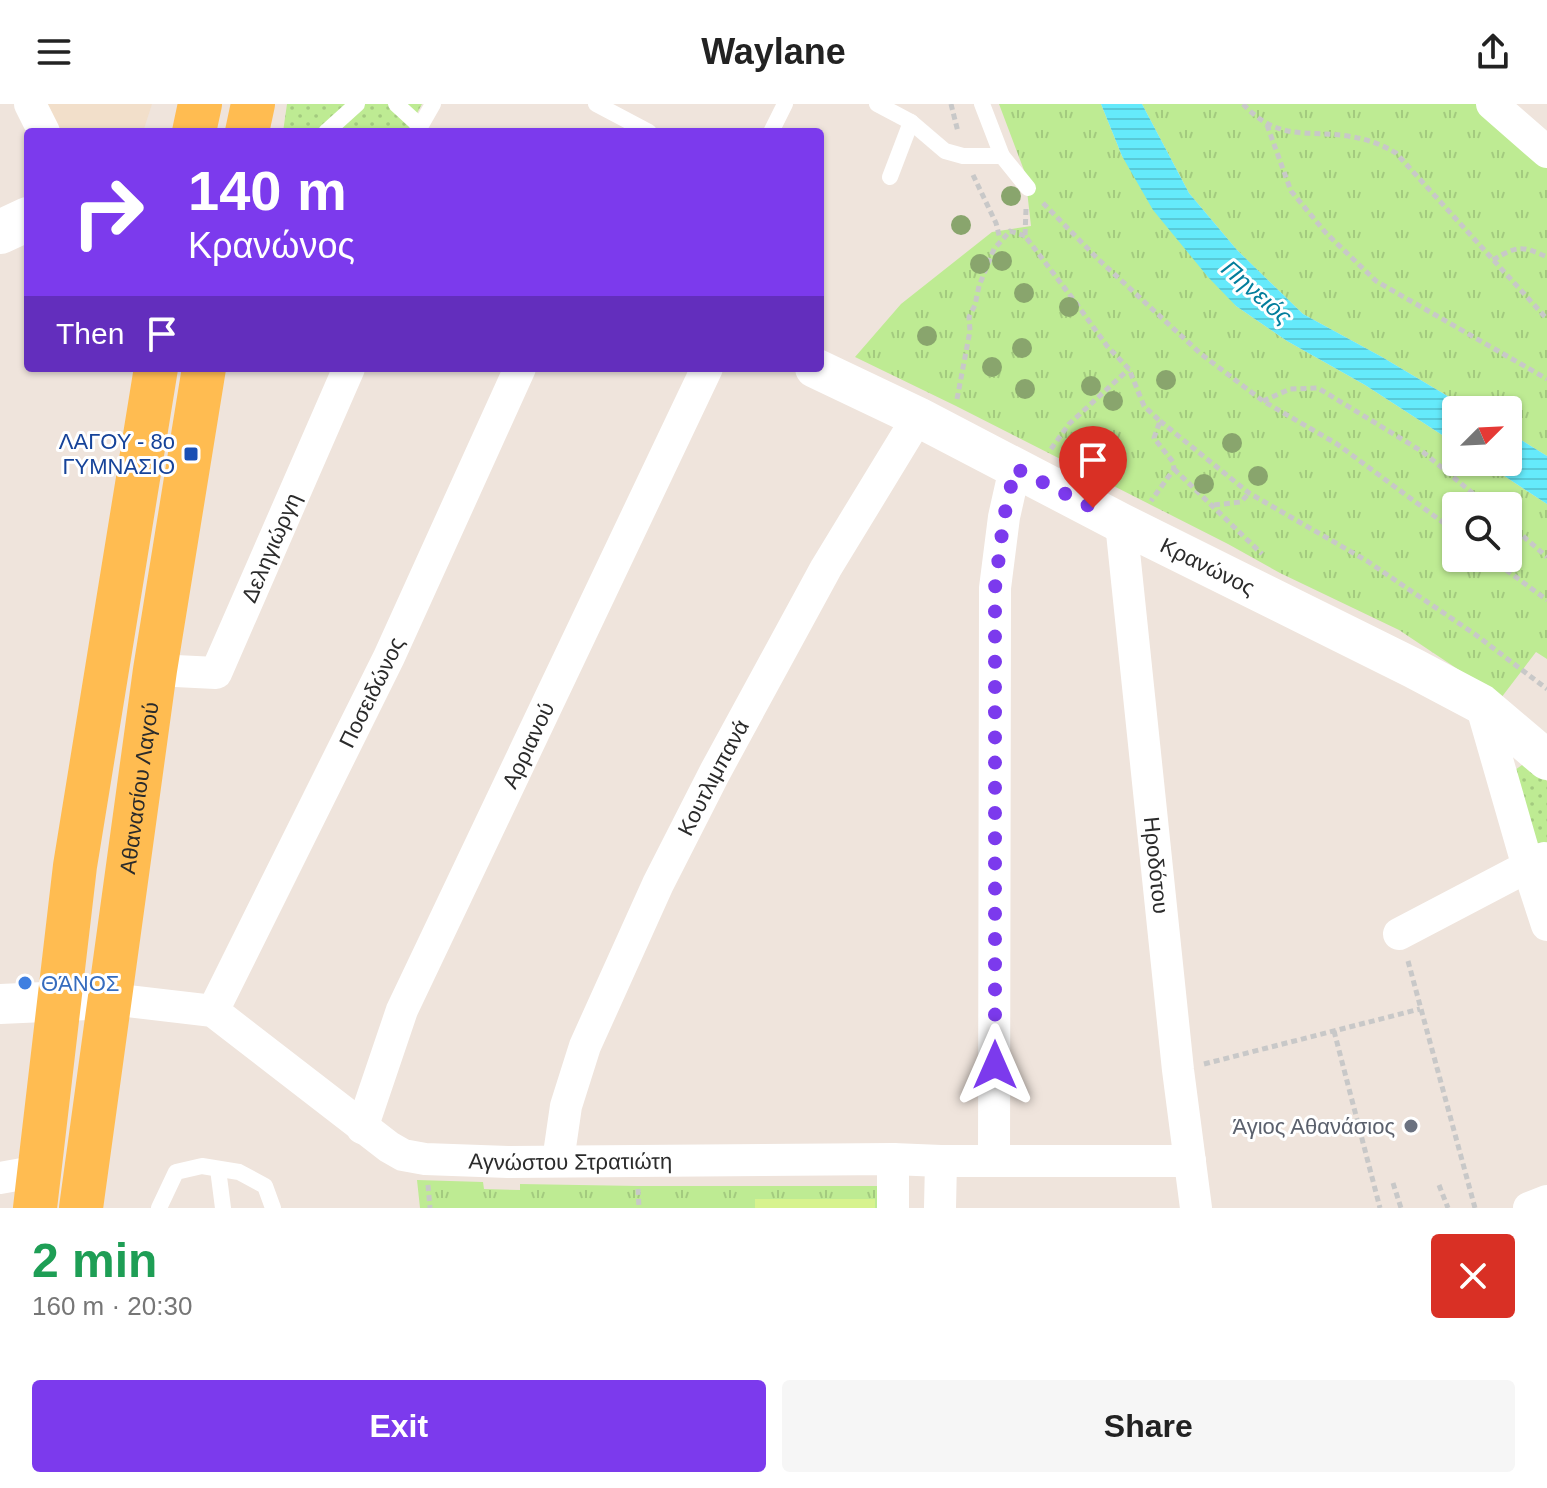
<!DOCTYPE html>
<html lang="en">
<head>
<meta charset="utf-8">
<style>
  :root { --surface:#fff; --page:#f6f6f6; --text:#222; --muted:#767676; --accent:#7c3aed }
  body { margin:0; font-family:Helvetica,sans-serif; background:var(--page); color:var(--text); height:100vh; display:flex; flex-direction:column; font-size:30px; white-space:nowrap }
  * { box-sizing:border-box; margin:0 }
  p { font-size:26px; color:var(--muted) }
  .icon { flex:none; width:44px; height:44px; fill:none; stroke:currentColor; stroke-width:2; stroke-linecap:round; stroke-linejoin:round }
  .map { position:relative; height:1104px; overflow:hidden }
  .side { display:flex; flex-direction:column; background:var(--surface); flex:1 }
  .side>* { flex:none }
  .guide { position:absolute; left:24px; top:24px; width:800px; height:244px; border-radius:8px; box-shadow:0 2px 6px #0004; background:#7c3aed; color:#fff; overflow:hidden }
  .needle { width:52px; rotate:66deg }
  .tools { position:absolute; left:1442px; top:292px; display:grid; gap:16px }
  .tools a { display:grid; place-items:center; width:80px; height:80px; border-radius:8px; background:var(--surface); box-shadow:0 2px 6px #0004; font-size:40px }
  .pin { position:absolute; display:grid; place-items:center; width:68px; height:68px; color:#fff; margin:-82px -34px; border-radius:50% 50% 50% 0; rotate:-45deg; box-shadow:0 0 8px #0007 }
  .pin .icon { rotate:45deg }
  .me { position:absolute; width:88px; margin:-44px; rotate:0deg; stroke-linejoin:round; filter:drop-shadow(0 0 6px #0008) }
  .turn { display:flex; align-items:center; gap:28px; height:168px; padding:0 32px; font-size:36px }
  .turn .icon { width:104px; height:104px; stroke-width:2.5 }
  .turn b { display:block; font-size:56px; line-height:68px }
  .then { display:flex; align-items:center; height:76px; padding:0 32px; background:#0003; gap:16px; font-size:30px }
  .round { display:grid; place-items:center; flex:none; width:84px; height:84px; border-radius:8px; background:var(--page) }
  .overview { display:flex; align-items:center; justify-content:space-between; height:136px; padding:0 32px }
  h1 { font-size:48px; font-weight:700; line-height:60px; color:#1e9e55 }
  .cta { display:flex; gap:16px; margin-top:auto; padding:16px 32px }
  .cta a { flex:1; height:92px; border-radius:8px; background:var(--accent); color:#fff; font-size:32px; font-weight:700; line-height:92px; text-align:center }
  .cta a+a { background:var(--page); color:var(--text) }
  header { display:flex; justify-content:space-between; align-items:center; height:104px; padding:0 32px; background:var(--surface); font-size:36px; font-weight:700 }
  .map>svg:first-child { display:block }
  .education { fill:#f2dfca }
  .grass { fill:url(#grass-dots) }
  .park { fill:url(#park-tufts); fill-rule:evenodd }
  .pitch { fill:#d7f38e }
  .water { fill:url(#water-rules) }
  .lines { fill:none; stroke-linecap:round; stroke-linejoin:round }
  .path { stroke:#c8c8c8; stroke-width:5; stroke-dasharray:6 4; stroke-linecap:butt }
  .service { stroke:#fff; stroke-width:16 }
  .minor { stroke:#fff; stroke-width:32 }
  .tertiary { stroke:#fff; stroke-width:40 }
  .secondary { stroke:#fff; stroke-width:44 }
  .primary { stroke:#ffbc51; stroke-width:44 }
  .tree { fill:#89a56d }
  .route { stroke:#7c3aed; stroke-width:14; stroke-dasharray:0 25.2 }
  .transit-dot { fill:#1a4fb4; stroke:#fff; stroke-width:3 }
  .shop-dot { fill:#3f7fe0; stroke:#fff; stroke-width:3 }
  .worship-dot { fill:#6b7280; stroke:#fff; stroke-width:3 }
  .labels { text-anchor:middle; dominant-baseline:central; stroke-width:6; stroke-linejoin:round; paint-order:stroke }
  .transit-label { font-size:22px; fill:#164399; stroke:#fff; text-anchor:end }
  .street-label { font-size:22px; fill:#2b2b2b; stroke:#fff }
  .shop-label { font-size:22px; fill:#366cbe; stroke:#fff; text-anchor:start }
  .worship-label { font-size:22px; fill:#5b616d; stroke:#fff; text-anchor:end }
  .water-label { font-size:24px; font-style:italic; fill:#027e9c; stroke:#fff }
</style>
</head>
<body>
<header><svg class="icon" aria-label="menu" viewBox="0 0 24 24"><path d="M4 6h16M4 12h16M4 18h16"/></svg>Waylane<svg class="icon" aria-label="share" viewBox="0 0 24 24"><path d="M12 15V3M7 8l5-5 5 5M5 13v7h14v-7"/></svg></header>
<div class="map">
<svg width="1547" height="1104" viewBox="0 0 1547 1104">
  <defs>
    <pattern id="grass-dots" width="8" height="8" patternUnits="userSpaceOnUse" patternTransform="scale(2)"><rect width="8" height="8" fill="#beeb93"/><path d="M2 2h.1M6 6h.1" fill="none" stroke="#a3ca7f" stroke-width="1.8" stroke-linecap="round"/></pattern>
    <pattern id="park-tufts" width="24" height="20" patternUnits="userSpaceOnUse" patternTransform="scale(2)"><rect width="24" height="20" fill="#beeb93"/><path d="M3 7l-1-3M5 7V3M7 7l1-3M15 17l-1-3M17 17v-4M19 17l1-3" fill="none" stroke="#a3ca7f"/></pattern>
    <pattern id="water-rules" width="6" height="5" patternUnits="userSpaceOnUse" patternTransform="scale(2)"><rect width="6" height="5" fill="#65eafb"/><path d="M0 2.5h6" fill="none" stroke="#58c9d7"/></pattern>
  </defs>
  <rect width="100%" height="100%" fill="#efe4dc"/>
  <path class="education" d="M47,0H152L143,28H60Z"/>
  <g class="grass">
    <path d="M287,0H422L407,28H283Z"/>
    <path d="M1525,659L1547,677V742L1536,749L1509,670Z"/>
  </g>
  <g class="park">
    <path d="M999,0H1101L1122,52L1236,202L1287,237L1365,281L1456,340V358H1483L1547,400V555L1536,548L1501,594L1399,526L1280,469L1228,440L956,302L855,253L901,200L992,128L1031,122L1025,69ZM1456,402H1508V454H1456Z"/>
    <path d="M1142,0H1479L1547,59V352L1508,328V306H1471L1382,253L1303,210L1237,146L1189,89Z"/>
    <path d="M417,1076L483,1078L484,1085L520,1086V1080L638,1082H882L881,1104H420Z"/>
  </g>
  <rect class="pitch" x="755" y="1095" width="120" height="9"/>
  <g class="water">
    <path d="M1101,0H1142L1189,89L1237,146L1303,210L1382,253L1471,306H1456V340L1365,281L1287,237L1236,202L1208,173L1153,106L1122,52Z"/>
    <path d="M1508,328L1547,352V400L1483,358H1508Z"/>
  </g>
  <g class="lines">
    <g class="path">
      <path d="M951,0L958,28"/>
      <path d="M1243,0C1278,37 1303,26 1348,32C1366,35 1381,40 1396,49L1547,215"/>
      <path d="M1267,21L1291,87L1326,129L1376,177L1547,275"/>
      <path d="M973,71L996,119L1000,135"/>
      <path d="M1043,99L1099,156L1201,250L1263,297L1337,340L1456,428"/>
      <path d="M1026,105L1025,132L1076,199L1107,242L1129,265L1144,302L1160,317L1154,334L1173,358L1174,365L1151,397"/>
      <path d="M1493,156C1517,142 1521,141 1547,153"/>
      <path d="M957,295L970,227L969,213L975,201L979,182L994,145L1010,127L1025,132"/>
      <path d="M1263,297L1290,285L1318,284L1423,348L1488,402"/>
      <path d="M1160,317L1249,389L1367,457L1476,531L1547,585"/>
      <path d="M1051,345L1069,320L1129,265"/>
      <path d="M1174,365L1262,450"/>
      <path d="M1214,401L1241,398L1249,389"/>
      <path d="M1508,419L1547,453"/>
      <path d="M1490,454L1547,496"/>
      <path d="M1408,857L1475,1104"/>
      <path d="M1334,927L1380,1104"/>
      <path d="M1204,960L1420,905"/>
      <path d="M1393,1079L1401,1104"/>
      <path d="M428,1081L430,1104"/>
      <path d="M1439,1081L1448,1104"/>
      <path d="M638,1085L639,1104"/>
    </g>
    <g class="service">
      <path d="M396,0L420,22"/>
      <path d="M596,0L649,28"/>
      <path d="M877,0L911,18L890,73"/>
      <path d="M982,0L1002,52L1028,84"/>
      <path d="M911,18L945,47L963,52H1002"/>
      <path d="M326,28L357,0"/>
      <path d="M417,28L433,0"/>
      <path d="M771,28L785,0"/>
      <path d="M218,1065L223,1104"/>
      <path d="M159,1104L176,1068L202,1062L239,1068L265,1082L273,1104"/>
    </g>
    <g class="minor">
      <path d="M30,0L44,28"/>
      <path d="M1492,0L1547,48"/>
      <path id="s1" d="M1121,419L1178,966L1196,1104"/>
      <path id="s2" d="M155,566L216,569L349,264"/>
      <path d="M1481,600L1528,763L1547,821"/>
      <path d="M1399,830L1544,754"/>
      <path id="s3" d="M110,895L213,907L389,1043L403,1051L425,1055L508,1058L893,1055L941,1057H1190"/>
      <path id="s4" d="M213,907L389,553L520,264"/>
      <path id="s5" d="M362,1024L402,906L707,264"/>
      <path id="s6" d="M558,1057L566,1002L585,942L658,780L715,668L826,464L918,313"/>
      <path d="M994,1057L995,484L1004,413L1015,364"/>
      <path d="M0,1074L39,1067"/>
      <path d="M893,1104V1055"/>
      <path d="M940,1104L941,1057"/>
      <path d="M1529,1104L1547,1097"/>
    </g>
    <g class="tertiary">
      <path id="s7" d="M815,264L918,313L1121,419L1413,564L1481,600L1547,656"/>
      <path d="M0,900L110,895"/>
    </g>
    <path class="secondary" d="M0,128L28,115"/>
    <g class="primary">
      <path d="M194,28L200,0"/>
      <path d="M247,28L253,0"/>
      <path d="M35,1104L75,762L156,264"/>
      <path id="s8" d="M81,1104L155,566L204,264"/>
    </g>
  </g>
  <g class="tree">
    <circle cx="1011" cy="92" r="10"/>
    <circle cx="961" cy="121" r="10"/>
    <circle cx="1002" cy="157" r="10"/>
    <circle cx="980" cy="160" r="10"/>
    <circle cx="1024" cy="189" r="10"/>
    <circle cx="1069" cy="203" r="10"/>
    <circle cx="927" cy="232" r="10"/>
    <circle cx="1022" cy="244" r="10"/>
    <circle cx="992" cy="263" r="10"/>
    <circle cx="1166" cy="276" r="10"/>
    <circle cx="1091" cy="282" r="10"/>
    <circle cx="1025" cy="285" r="10"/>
    <circle cx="1113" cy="297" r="10"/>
    <circle cx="1232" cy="339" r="10"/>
    <circle cx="1258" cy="372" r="10"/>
    <circle cx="1204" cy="380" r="10"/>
  </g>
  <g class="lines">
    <path class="route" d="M995,961V484L1004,413L1015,364L1093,404"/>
  </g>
  <rect class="transit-dot" x="183" y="342" width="16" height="16" rx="4"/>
  <circle class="shop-dot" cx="25" cy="879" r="8"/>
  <circle class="worship-dot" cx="1411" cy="1022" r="8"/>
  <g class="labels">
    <g class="transit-label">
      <text x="175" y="337">ΛΑΓΟΥ - 8ο<tspan x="175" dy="25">ΓΥΜΝΑΣΙΟ</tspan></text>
    </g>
    <g class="street-label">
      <text stroke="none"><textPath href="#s2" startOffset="198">Δεληγιώργη</textPath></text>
      <text stroke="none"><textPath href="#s7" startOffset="440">Κρανώνος</textPath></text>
      <text stroke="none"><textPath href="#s4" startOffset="356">Ποσειδώνος</textPath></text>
      <text stroke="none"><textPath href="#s5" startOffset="418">Αρριανού</textPath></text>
      <text stroke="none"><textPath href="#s6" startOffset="416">Κουτλιμπανά</textPath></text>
      <text stroke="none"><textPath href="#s8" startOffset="424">Αθανασίου Λαγού</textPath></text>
      <text stroke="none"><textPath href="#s1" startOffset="344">Ηροδότου</textPath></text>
      <text stroke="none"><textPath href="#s3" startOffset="510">Αγνώστου Στρατιώτη</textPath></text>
    </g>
    <g class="shop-label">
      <text x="41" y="879">ΘΆΝΟΣ</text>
    </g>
    <g class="worship-label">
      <text x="1395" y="1022">Άγιος Αθανάσιος</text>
    </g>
    <g class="water-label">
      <text transform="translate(1257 188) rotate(41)">Πηνειός</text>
    </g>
  </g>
</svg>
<div class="tools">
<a><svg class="needle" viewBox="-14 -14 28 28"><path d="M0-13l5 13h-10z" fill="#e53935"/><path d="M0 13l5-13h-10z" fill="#767676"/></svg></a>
<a><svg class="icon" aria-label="search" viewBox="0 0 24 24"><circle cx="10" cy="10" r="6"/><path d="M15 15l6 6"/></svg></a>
</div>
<div class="pin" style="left:1093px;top:404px;background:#d93025"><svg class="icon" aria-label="arrive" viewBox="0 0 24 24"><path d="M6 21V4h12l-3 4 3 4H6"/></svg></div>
<svg class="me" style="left:995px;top:961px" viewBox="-20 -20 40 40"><path d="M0-17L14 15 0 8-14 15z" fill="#7c3aed" stroke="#fff" stroke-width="4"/></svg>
<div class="guide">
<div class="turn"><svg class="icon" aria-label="right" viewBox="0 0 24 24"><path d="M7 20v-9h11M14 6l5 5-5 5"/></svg><div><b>140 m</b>Κρανώνος</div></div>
<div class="then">Then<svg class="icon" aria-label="arrive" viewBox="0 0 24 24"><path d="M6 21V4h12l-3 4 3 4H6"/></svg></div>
</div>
</div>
<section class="side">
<div class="overview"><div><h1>2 min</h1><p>160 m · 20:30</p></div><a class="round" style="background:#d93025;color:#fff"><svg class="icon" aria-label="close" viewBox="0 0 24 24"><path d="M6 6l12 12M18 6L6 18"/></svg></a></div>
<div class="cta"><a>Exit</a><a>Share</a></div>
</section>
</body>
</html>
